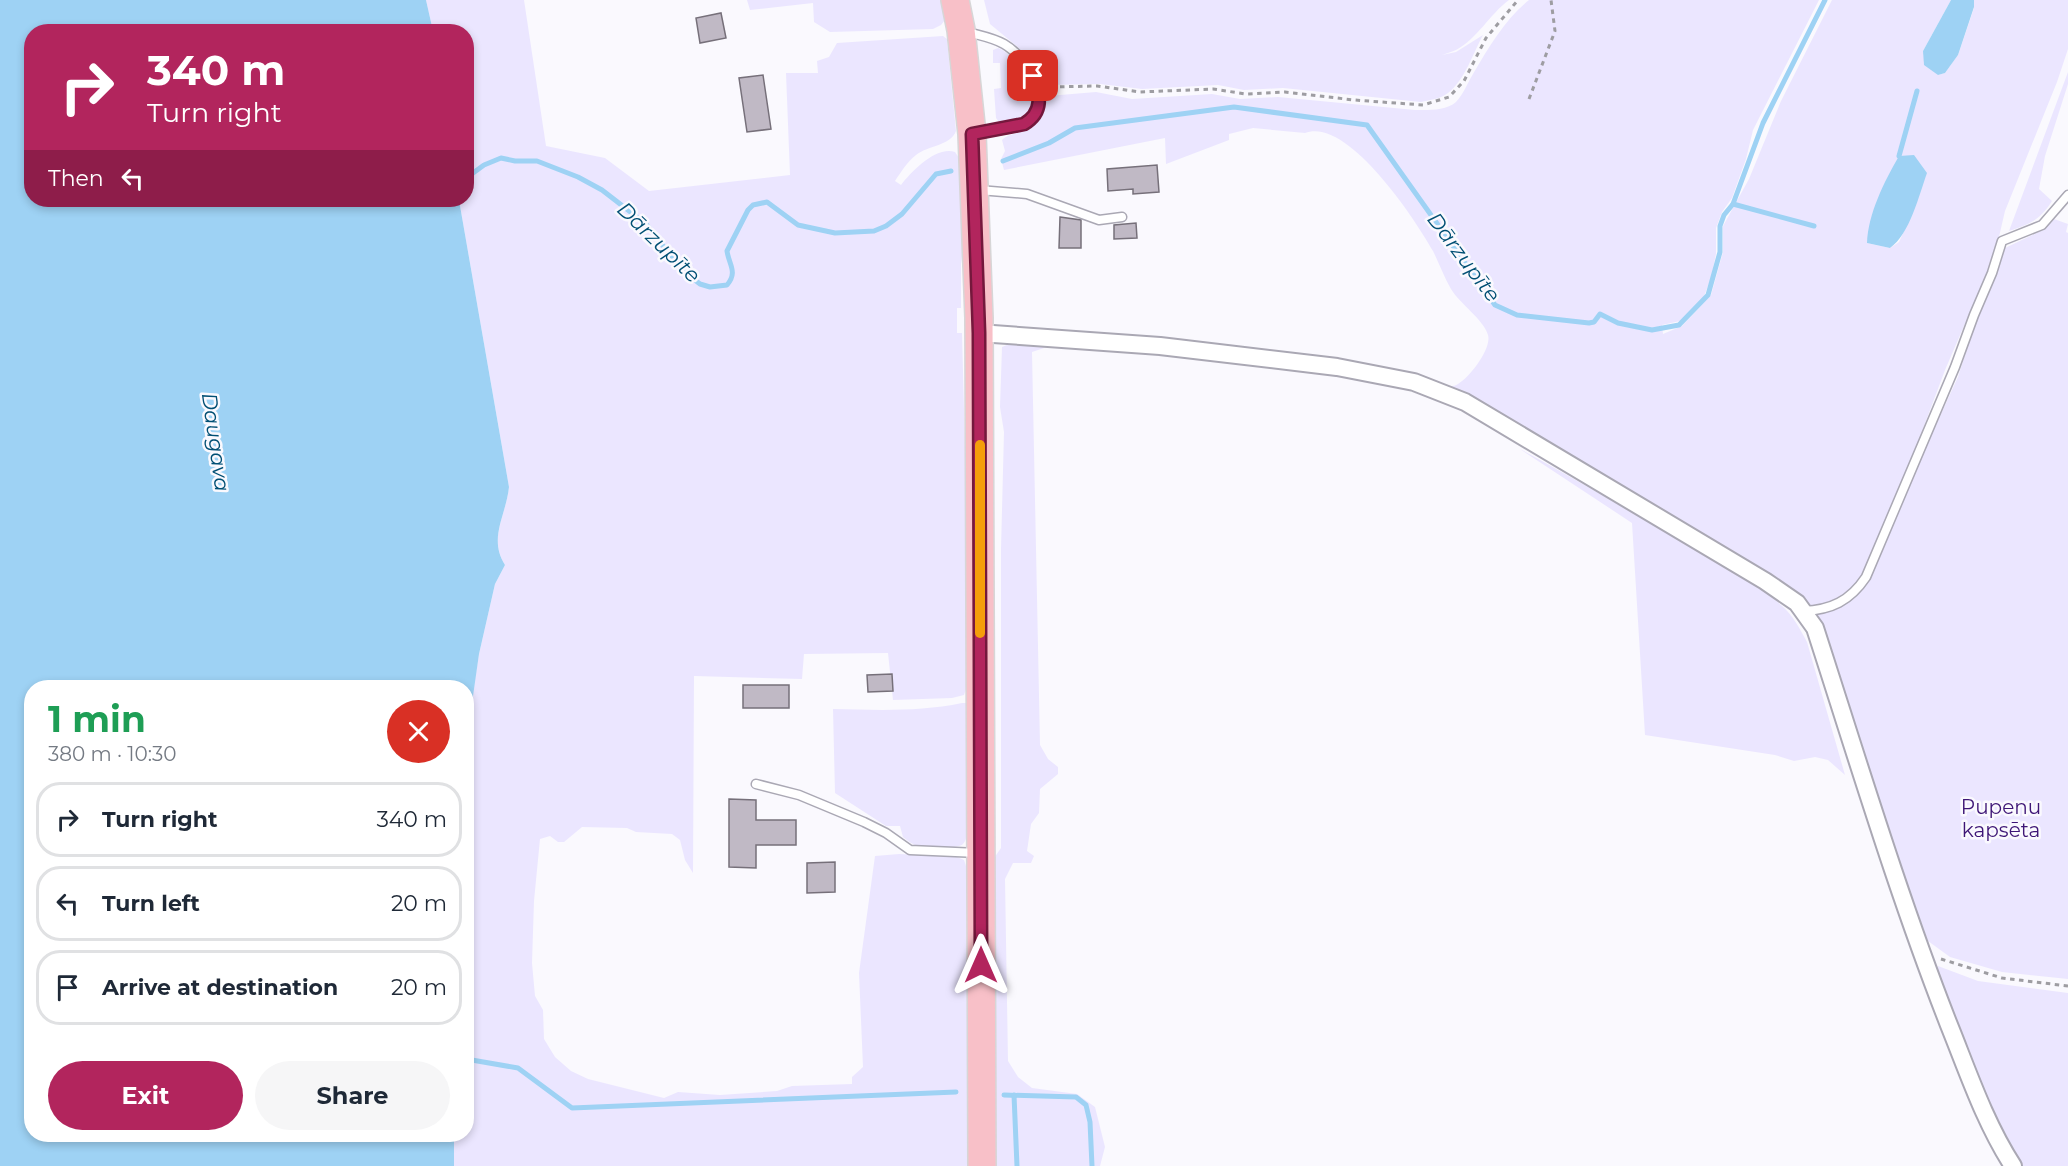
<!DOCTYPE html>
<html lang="en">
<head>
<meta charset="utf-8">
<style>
  :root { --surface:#fff; --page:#f6f6f7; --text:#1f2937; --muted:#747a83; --line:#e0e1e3; --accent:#b2255d }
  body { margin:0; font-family:Montserrat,sans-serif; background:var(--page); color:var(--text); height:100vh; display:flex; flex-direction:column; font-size:22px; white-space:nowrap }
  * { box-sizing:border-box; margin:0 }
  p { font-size:20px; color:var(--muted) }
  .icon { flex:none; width:33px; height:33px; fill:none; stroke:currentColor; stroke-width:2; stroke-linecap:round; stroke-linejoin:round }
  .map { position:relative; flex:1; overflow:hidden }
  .drawer { position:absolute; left:24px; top:680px; width:450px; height:462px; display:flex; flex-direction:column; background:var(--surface); border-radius:24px; box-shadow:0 3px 9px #0003 }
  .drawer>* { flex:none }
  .banner { position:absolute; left:24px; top:24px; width:450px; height:183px; border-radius:24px; box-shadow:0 3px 9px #0003; background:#b2255d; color:#fff; overflow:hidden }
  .pin { position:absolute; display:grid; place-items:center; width:51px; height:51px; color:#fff; margin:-26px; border-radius:12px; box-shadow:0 3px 9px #0006 }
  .me { position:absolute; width:66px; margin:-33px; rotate:0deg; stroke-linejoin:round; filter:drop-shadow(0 0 4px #0008) }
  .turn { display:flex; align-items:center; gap:21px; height:126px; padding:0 24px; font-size:27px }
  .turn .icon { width:78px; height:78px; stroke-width:2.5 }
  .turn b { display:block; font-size:42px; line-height:51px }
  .then { display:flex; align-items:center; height:57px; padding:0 24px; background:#0003; gap:12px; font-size:22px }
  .round { display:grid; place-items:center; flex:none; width:63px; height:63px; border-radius:32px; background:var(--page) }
  .summary { display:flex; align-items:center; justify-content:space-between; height:102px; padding:0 24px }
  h1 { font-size:36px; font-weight:700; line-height:45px; color:#1e9e55 }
  .button { display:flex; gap:12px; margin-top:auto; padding:12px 24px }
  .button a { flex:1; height:69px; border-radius:36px; background:var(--accent); color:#fff; font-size:24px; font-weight:700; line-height:69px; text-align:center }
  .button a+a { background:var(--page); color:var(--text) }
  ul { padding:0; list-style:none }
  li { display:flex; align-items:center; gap:18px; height:75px; margin:0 12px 9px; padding:0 12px; border:3px solid var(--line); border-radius:24px }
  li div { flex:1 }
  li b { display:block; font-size:22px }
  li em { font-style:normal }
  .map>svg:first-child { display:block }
  .green { fill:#ebe6ff; fill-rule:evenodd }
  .water { fill:#9ed2f4 }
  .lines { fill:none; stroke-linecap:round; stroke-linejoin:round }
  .stream { stroke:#9ed2f4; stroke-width:5 }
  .building { fill:#c0b9c5; stroke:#76707a; stroke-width:1.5 }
  .service-casing { stroke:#aaa8b4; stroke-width:11 }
  .minor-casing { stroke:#aaa8b4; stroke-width:20 }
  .trunk-casing { stroke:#d7d6d7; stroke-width:30 }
  .path { stroke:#9e9da2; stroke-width:3; stroke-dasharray:4.5 4.5; stroke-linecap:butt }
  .service { stroke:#fff; stroke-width:8 }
  .minor { stroke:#fff; stroke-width:16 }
  .trunk { stroke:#f8c0c8; stroke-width:27 }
  .route-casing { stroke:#74183c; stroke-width:15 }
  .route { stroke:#b2255d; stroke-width:10 }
  .slow { stroke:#f59e0b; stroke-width:10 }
  .labels { text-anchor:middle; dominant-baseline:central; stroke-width:5; stroke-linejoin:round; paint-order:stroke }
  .park-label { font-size:20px; fill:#3e1676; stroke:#faf9fe }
  .water-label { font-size:21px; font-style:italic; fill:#004f74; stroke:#faf9fe }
</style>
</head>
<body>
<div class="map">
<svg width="2068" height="1166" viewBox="0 0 2068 1166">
  <rect width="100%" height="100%" fill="#faf9fe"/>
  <g class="green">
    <path d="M426,0H524L546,146L605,158L649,191L790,175L786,73H818L817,61L829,57L837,43L943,36L947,39L956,131C950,146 929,145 916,155C907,162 901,172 895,181L901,185C912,171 936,146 955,152L959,158L963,249L961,264V308H957V333H962L967,524V686L964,695L952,698L893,700L888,653L804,654L802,679L694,676L693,873L685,860L680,840L672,834L636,832L627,828L582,827L564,842H558L550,836L540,839L534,901L532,963L535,996L543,1010L544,1039L555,1057L571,1071L588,1079L664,1098L678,1092L720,1095L777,1091L792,1086L852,1084V1077L863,1067L859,973L875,856L899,854L957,857L964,860L966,866L968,1166H454V1134H466V919L473,829L467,820V738L469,715L479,654L495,584L505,565C488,538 506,516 509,487L459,200H466V32L433,31Z"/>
    <path d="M747,0H942L945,20L941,25L933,29L830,32L814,22L813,3L750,10Z"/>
    <path d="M984,0H1509C1490,14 1477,39 1456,50C1452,52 1447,53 1442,55L1456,52L1483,35C1473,53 1465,80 1448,93C1440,99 1430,100 1421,102L1283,88L1244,90L1218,85L1142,89L1100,84L1044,85L1032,62L1019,48L990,24Z"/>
    <path d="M1529,0H1819L1753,130L1746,159L1732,198L1722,212L1716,228V254L1711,278L1703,299L1680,321L1662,325L1663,334L1682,326L1711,295L1723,252V226L1749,179L1781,101L1832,0H1951L1923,51L1938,75L1945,73L1958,55L1974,8V0H2068V49L2057,82L2005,211L1995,254L1945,370L1908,469L1916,468L1958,377L1978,314L1995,277L2005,248L2043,230L2054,219L2068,224L2066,232L2068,233V979L2002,972L1950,957L1928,941L1899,861L1853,717L1820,623L1445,386C1450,386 1454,387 1458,384C1470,377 1492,348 1488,335C1483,319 1460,304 1451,289C1444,277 1439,263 1433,251C1416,220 1347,116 1305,133L1253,128L1229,134V140L1166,164L1165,138L1004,170L1001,159L1005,151L1002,140C1009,134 1016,134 1024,131C1039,125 1046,111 1048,96L1096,92L1132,99L1212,94L1240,99L1278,97L1415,110C1428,110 1446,111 1456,102C1463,95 1468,82 1473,74C1489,47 1505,19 1529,0ZM1910,218L1899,242L1890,248L1867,243Z"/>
    <path d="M998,48C1025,58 1059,127 999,122L996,118L994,89L1001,88L1000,63H993V50Z"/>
    <path d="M2068,72V84L2045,156L2039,189L2052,201C2040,220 2030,224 2009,231Z"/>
    <path d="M1012,343L1047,347L1032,352L1040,745L1048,759L1058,767V774L1040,789L1039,813L1031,824L1027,851L1034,856L1031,863H1013L1005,879L1008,1061L1018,1077L1032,1088L1077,1094L1095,1107L1105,1147L1100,1166H994L992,861L1001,848V549L1004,432L1000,407L1002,347Z"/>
    <path d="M1520,449C1578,480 1635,514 1692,548C1721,565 1756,581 1781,605C1793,615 1800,629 1807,642L1845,775L1828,760L1815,757L1794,761L1775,755L1645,735L1632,523Z"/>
    <path d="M962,703H966L968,708V820C967,827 968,839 963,844C956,850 924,847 915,845C910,843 907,840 903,837L900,826H886L835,793L833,709C876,710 919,712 962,703Z"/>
    <path d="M1938,966L1978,981L2068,993V1166H2020L1995,1120L1936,975Z"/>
  </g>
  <g class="water">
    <path d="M0,0H426L433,31L32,32V200H459L509,487C506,516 488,538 505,565L495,584L479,654L467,738L466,687H32V1134H454V1166H0Z"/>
    <path d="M1951,0H1974V7L1958,55L1945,73L1938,75L1924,65L1923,51Z"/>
    <path d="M1914,155L1927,173C1919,195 1910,234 1890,248L1867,243C1868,214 1884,182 1899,156Z"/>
    <path d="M467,820L473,829L467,919Z"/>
  </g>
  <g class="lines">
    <g class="stream">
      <path d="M1899,156L1917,91"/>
      <path d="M1003,161L1049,143L1075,128L1234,107L1367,125L1495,305L1517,315L1589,323L1594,322L1600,314L1618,323L1652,330L1679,325L1708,295L1720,252V226L1724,215L1733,204L1763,123L1825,0"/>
      <path d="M466,174L469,176L484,165L501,158L515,161H537L578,177L602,190L646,224L682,270L700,284L710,287L727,285C738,272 729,265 727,251L748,210L753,205L767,202L798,225L835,233L874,231L886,226L902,214L936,174L951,171"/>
      <path d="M1733,204L1814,226"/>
      <path d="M466,1059L518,1068L572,1108L956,1092"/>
      <path d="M1004,1095L1076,1097L1086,1105L1090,1122L1092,1166"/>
      <path d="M1014,1095L1017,1166"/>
    </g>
  </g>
  <g class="building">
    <path d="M721,13L726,38L700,43L696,18Z"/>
    <path d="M763,75L771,129L747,132L739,78Z"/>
    <path d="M1157,165L1159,192L1133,194V189L1108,191L1107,169Z"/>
    <path d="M1060,217L1081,220V248H1059Z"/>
    <path d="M1136,223L1137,238L1114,239V225Z"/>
    <path d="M892,674L893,691L868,692L867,675Z"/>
    <rect x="743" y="685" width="46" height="23"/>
    <path d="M729,799L756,800V820H796V845H756V868L729,867Z"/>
    <path d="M835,862V892L807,893V863Z"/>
  </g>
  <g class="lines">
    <defs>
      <g id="service">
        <path d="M964,31C977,35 992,37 1004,44C1026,57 1056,99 1030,121C1020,129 989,131 975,134"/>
        <path d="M979,190L1027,194L1099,220L1122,217"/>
        <path d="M1803,611C1831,610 1850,601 1866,577L1955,367L1974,315L1992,273L2002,241L2042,225L2068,195"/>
        <path d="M756,784L799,795L864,822L886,833L910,850L978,853"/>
      </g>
      <path id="minor" d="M979,333L1160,346L1337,367L1414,382L1465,402L1765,581L1797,603L1815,628C1858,761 1898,895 1949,1025C1968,1072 1985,1123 2013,1166"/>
      <path id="trunk" d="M955,0L961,30L972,134L979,318L982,1166"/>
    </defs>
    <use href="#service" class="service-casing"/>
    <use href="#minor" class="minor-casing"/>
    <use href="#trunk" class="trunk-casing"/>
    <g class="path">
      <path d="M1051,87L1097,86L1140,92L1213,89L1246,94L1285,92L1354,100L1423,105L1449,97L1464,81L1486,38L1518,0"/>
      <path d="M1529,99L1555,31L1551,0"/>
      <path d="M1941,959L2002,978L2068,986"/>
    </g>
    <use href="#service" class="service"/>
    <use href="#minor" class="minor"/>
    <use href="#trunk" class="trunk"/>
  </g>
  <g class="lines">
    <defs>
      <path id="route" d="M981,965L979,333L972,134L1024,124C1044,112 1040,95 1033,76"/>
    </defs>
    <use href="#route" class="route-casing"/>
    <use href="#route" class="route"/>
    <path class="slow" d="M980,445V633"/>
  </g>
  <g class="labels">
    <g class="park-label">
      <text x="2001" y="807">Pupenu<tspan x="2001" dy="23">kapsēta</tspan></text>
    </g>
    <g class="water-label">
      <text transform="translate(659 242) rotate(44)">Dārzupīte</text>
      <text transform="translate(1464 257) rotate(53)">Dārzupīte</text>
      <text transform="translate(216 442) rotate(82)">Daugava</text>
    </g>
  </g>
</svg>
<div class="pin" style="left:1033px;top:76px;background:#d93025"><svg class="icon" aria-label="arrive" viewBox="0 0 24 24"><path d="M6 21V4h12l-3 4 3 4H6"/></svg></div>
<svg class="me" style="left:981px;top:965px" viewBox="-20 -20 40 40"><path d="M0-17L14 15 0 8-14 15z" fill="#b2255d" stroke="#fff" stroke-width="4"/></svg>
<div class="banner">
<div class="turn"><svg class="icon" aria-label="right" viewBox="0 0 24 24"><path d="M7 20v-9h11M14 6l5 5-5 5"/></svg><div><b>340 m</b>Turn right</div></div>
<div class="then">Then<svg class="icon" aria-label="left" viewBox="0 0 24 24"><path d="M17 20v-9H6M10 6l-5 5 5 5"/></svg></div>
</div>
<section class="drawer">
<div class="summary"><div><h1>1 min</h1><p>380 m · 10:30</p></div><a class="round" style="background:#d93025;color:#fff"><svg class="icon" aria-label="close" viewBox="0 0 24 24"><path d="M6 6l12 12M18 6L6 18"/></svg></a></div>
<ul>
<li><svg class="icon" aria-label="right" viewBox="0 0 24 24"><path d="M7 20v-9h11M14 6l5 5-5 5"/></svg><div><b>Turn right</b></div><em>340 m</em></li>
<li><svg class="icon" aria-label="left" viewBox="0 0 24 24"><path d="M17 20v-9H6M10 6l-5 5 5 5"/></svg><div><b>Turn left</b></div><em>20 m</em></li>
<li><svg class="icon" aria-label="arrive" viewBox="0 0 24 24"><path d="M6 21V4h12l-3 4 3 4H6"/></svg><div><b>Arrive at destination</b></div><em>20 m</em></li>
</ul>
<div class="button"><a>Exit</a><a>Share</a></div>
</section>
</div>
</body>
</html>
